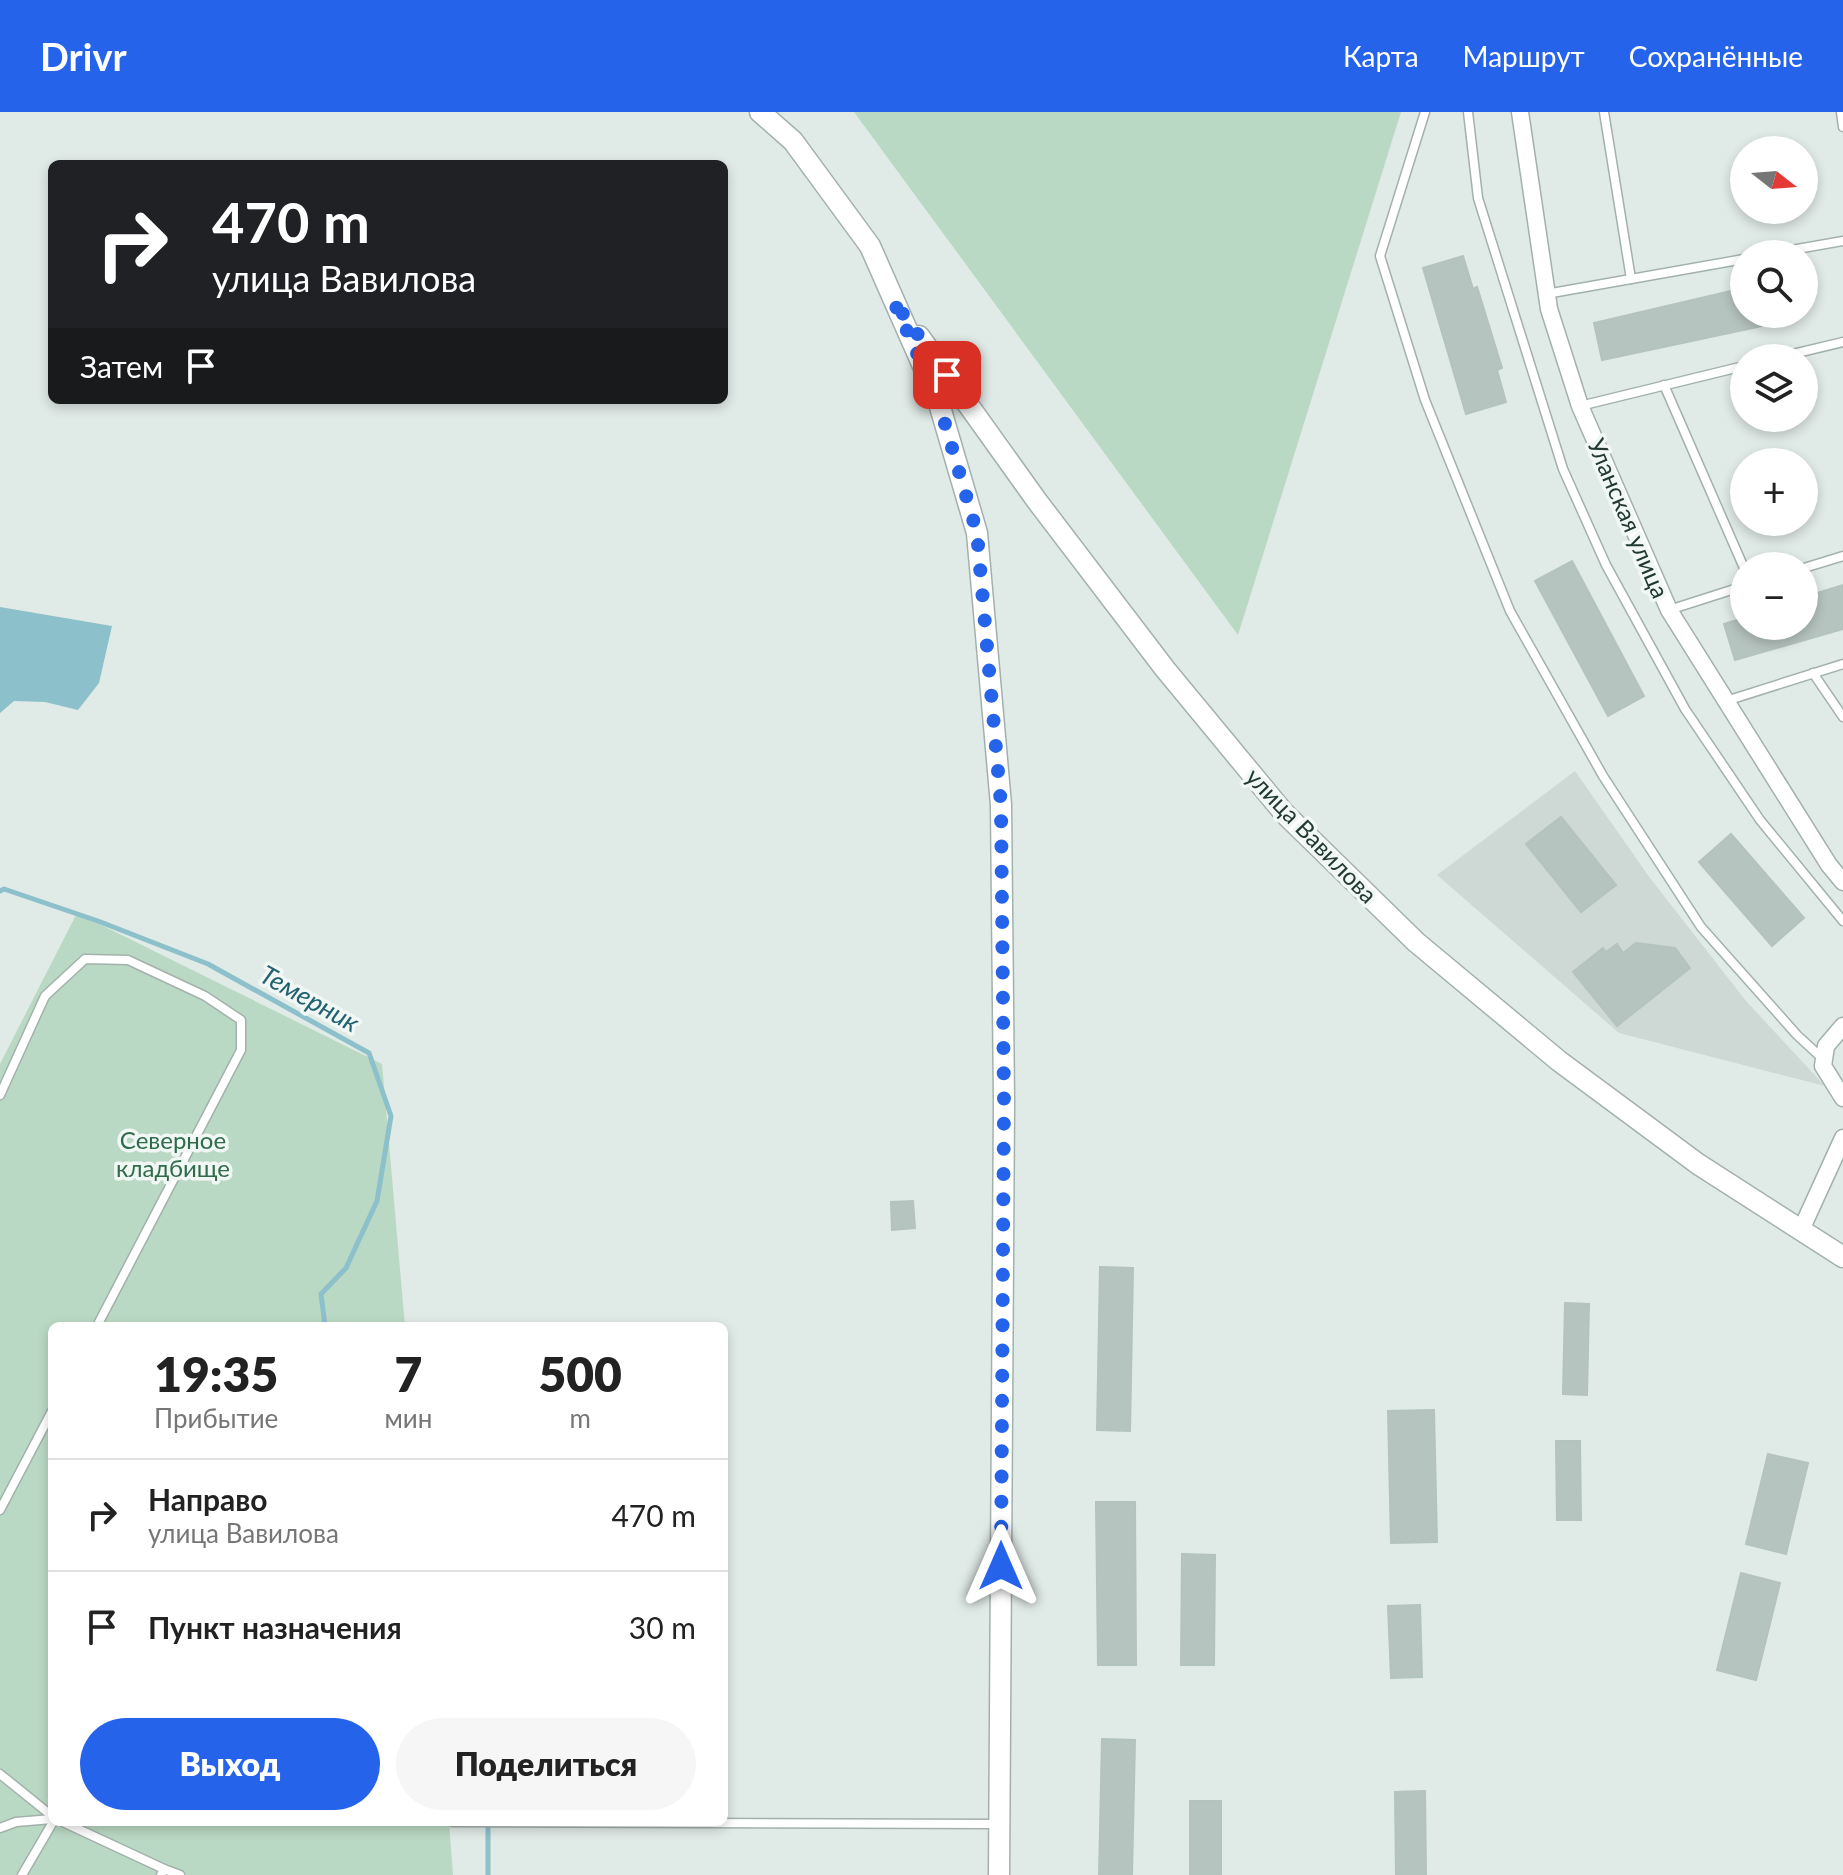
<!DOCTYPE html>
<html lang="ru">
<head>
<meta charset="utf-8">
<style>
  :root { --surface:#fff; --page:#f6f6f6; --text:#222; --muted:#767676; --line:#e0e0e0; --accent:#2563eb }
  body { margin:0; font-family:Lato,sans-serif; background:var(--page); color:var(--text); height:100vh; display:flex; flex-direction:column; font-size:30px; white-space:nowrap }
  * { box-sizing:border-box; margin:0 }
  p { font-size:26px; color:var(--muted) }
  .icon { flex:none; width:44px; height:44px; fill:none; stroke:currentColor; stroke-width:2; stroke-linecap:round; stroke-linejoin:round }
  .map { position:relative; flex:1; overflow:hidden }
  .panel { position:absolute; left:48px; top:1210px; width:680px; height:504px; display:flex; flex-direction:column; background:var(--surface); border-radius:12px; box-shadow:0 4px 12px #0003 }
  .panel>* { flex:none }
  .banner { position:absolute; left:48px; top:48px; width:680px; height:244px; border-radius:12px; box-shadow:0 4px 12px #0003; background:#202124; color:#fff; overflow:hidden }
  .needle { width:52px; rotate:107deg }
  .buttons { position:absolute; left:1730px; top:24px; display:grid; gap:16px }
  .buttons a { display:grid; place-items:center; width:88px; height:88px; border-radius:50%; background:var(--surface); box-shadow:0 4px 12px #0003; font-size:40px }
  .pin { position:absolute; display:grid; place-items:center; width:68px; height:68px; color:#fff; margin:-34px; border-radius:16px; box-shadow:0 4px 12px #0006 }
  .me { position:absolute; width:88px; margin:-44px; rotate:0deg; stroke-linejoin:round; filter:drop-shadow(0 0 6px #0008) }
  .turn { display:flex; align-items:center; gap:28px; height:168px; padding:0 32px; font-size:36px }
  .turn .icon { width:104px; height:104px; stroke-width:2.5 }
  .turn b { display:block; font-size:56px; line-height:68px }
  .then { display:flex; align-items:center; height:76px; padding:0 32px; background:#0003; gap:16px; font-size:30px }
  .eta { display:flex; justify-content:space-evenly; align-items:center; height:136px; text-align:center }
  .eta b { font-size:48px; font-weight:800; line-height:56px }
  .action { display:flex; gap:16px; margin-top:auto; padding:16px 32px }
  .action a { flex:1; height:92px; border-radius:48px; background:var(--accent); color:#fff; font-size:32px; font-weight:800; line-height:92px; text-align:center }
  .action a+a { background:var(--page); color:var(--text) }
  ul { padding:0; list-style:none }
  li { display:flex; align-items:center; gap:24px; height:112px; padding:0 32px; border-top:2px solid var(--line) }
  li div { flex:1 }
  li b { display:block; font-size:30px }
  li em { font-style:normal }
  header { display:flex; align-items:center; gap:48px; box-sizing:border-box; height:112px; padding:0 40px; background:var(--accent); color:#fff }
  header strong { font-size:38px }
  nav { display:flex; gap:44px; margin-inline-start:auto; font-size:28px }
  .map>svg:first-child { display:block }
  .built { fill:#ced9d5 }
  .green { fill:#bad9c4 }
  .water { fill:#8cc0cb }
  .lines { fill:none; stroke-linecap:round; stroke-linejoin:round }
  .stream { stroke:#8cc0cb; stroke-width:5 }
  .building { fill:#b6c4bf; stroke:#b3c3bd; stroke-width:2 }
  .service-casing { stroke:#a3b1ad; stroke-width:11 }
  .minor-casing { stroke:#a3b1ad; stroke-width:19 }
  .tertiary-casing { stroke:#a3b1ad; stroke-width:23 }
  .service { stroke:#fff; stroke-width:8 }
  .minor { stroke:#fff; stroke-width:16 }
  .tertiary { stroke:#fff; stroke-width:20 }
  .route { stroke:#2563eb; stroke-width:14; stroke-dasharray:0 25.2 }
  .labels { text-anchor:middle; dominant-baseline:central; stroke-width:7; stroke-linejoin:round; paint-order:stroke }
  .street-label { font-size:24px; fill:#223933; stroke:#f0f7f4 }
  .park-label { font-size:24px; fill:#306c49; stroke:#f0f7f4 }
  .water-label { font-size:26px; font-style:italic; fill:#216170; stroke:#f0f7f4 }
</style>
</head>
<body>
<header>
<strong>Drivr</strong>
<nav><a>Карта</a><a>Маршрут</a><a>Сохранённые</a></nav>
</header>
<div class="map">
<svg width="1843" height="1763" viewBox="0 0 1843 1763">
  <rect width="100%" height="100%" fill="#e0eae6"/>
  <path class="built" d="M1575,659L1650,766L1746,889L1825,974L1619,921L1437,763Z"/>
  <g class="green">
    <path d="M854,0H1401L1238,523Z"/>
    <path d="M77,801L382,952L405,1214H52V1710H449L453,1763H0V952Z"/>
  </g>
  <path class="water" d="M0,495L112,514L99,571L78,598L45,590L14,589L0,601Z"/>
  <g class="lines">
    <g class="stream">
      <path d="M0,779L4,777L98,809L208,852L369,941L391,1004L377,1089L346,1156L321,1182L325,1214"/>
      <path d="M488,1710V1763"/>
    </g>
  </g>
  <g class="building">
    <path d="M1463,144L1473,177L1477,175L1502,256L1497,258L1506,290L1466,302L1423,156Z"/>
    <path d="M1731,179L1732,183L1744,180V202H1790L1791,208L1602,248L1594,211Z"/>
    <path d="M1572,449L1644,584L1608,604L1535,469Z"/>
    <path d="M1843,473V517L1735,548L1724,512L1744,506V514H1804V485Z"/>
    <path d="M1561,705L1616,773L1581,800L1526,732Z"/>
    <path d="M1731,722L1804,806L1772,834L1699,750Z"/>
    <path d="M1636,831L1675,836L1690,856L1617,914L1573,860L1603,836L1606,840L1617,832L1623,841Z"/>
    <path d="M913,1089L915,1116L892,1118L891,1090Z"/>
    <path d="M1100,1155L1133,1156L1130,1319L1097,1318Z"/>
    <path d="M1565,1191L1589,1192L1587,1283L1563,1282Z"/>
    <path d="M1434,1298L1437,1430L1391,1431L1388,1299Z"/>
    <path d="M1556,1329H1580L1581,1408H1557Z"/>
    <path d="M1768,1342L1808,1351L1786,1442L1746,1432Z"/>
    <path d="M1096,1390H1135L1136,1553H1098Z"/>
    <path d="M1182,1442L1215,1443L1214,1553H1181Z"/>
    <path d="M1741,1461L1780,1471L1756,1568L1717,1558Z"/>
    <path d="M1420,1493L1422,1565L1391,1566L1388,1494Z"/>
    <path d="M1102,1627L1135,1628L1132,1763H1099Z"/>
    <path d="M1425,1679L1426,1763H1396L1395,1680Z"/>
    <rect x="1190" y="1689" width="31" height="74"/>
  </g>
  <g class="lines">
    <defs>
      <g id="service">
        <path d="M1425,0L1380,144L1425,288L1510,499L1603,664L1701,815L1797,923L1823,947"/>
        <path d="M1468,0L1478,86L1563,357L1606,453L1685,597L1760,708L1843,809"/>
        <path d="M1604,0L1631,167"/>
        <path d="M1841,0L1843,15"/>
        <path d="M1769,142L1843,129"/>
        <path d="M1546,182L1744,147"/>
        <path d="M1776,246L1843,230"/>
        <path d="M1664,273L1744,456"/>
        <path d="M1580,294L1744,254"/>
        <path d="M1804,456L1843,444"/>
        <path d="M1669,498L1744,474"/>
        <path d="M1813,561L1843,605"/>
        <path d="M1726,589L1843,552"/>
        <path d="M0,983L45,884L85,847L128,848L205,884L241,908V938L97,1214"/>
        <path d="M0,1398L52,1299"/>
        <path d="M0,1662L52,1704"/>
        <path d="M63,1710L164,1757L161,1763"/>
        <path d="M452,1710L999,1712"/>
        <path d="M0,1716L16,1710L52,1707"/>
        <path d="M164,1757L180,1763"/>
        <path d="M22,1763L53,1710"/>
      </g>
      <g id="minor">
        <path d="M1520,0L1549,197L1580,294L1669,498L1829,753L1843,770"/>
        <path d="M1843,914L1826,934L1823,954L1843,986"/>
        <path d="M1801,1118L1843,1026"/>
      </g>
      <g id="tertiary">
        <path d="M760,0L793,29L870,134L938,288L977,421L1001,693L1004,990L999,1763"/>
        <path d="M919,224L1037,389L1165,557L1284,701L1416,830L1559,949L1698,1052L1843,1145"/>
      </g>
    </defs>
    <use href="#service" class="service-casing"/>
    <use href="#minor" class="minor-casing"/>
    <use href="#tertiary" class="tertiary-casing"/>
    <use href="#service" class="service"/>
    <use href="#minor" class="minor"/>
    <use href="#tertiary" class="tertiary"/>
  </g>
  <g class="lines">
    <path class="route" d="M947,263L893,188L938,288L977,421L1001,693L1004,990L1001,1454"/>
  </g>
  <g class="labels">
    <g class="street-label">
      <text transform="translate(1629 406) rotate(67)">Уланская улица</text>
      <text transform="translate(1312 723) rotate(46)">улица Вавилова</text>
    </g>
    <g class="park-label">
      <text x="173" y="1027">Северное<tspan x="173" dy="28">кладбище</tspan></text>
    </g>
    <g class="water-label">
      <text transform="translate(310 886) rotate(29)">Темерник</text>
    </g>
  </g>
</svg>
<div class="buttons">
<a><svg class="needle" viewBox="-14 -14 28 28"><path d="M0-13l5 13h-10z" fill="#e53935"/><path d="M0 13l5-13h-10z" fill="#767676"/></svg></a>
<a><svg class="icon" aria-label="search" viewBox="0 0 24 24"><circle cx="10" cy="10" r="6"/><path d="M15 15l6 6"/></svg></a>
<a><svg class="icon" aria-label="layers" viewBox="0 0 24 24"><path d="M12 4l9 5-9 5-9-5zM3 14l9 5 9-5"/></svg></a>
<a>+</a>
<a>−</a>
</div>
<div class="pin" style="left:947px;top:263px;background:#d93025"><svg class="icon" aria-label="arrive" viewBox="0 0 24 24"><path d="M6 21V4h12l-3 4 3 4H6"/></svg></div>
<svg class="me" style="left:1001px;top:1454px" viewBox="-20 -20 40 40"><path d="M0-17L14 15 0 8-14 15z" fill="#2563eb" stroke="#fff" stroke-width="4"/></svg>
<div class="banner">
<div class="turn"><svg class="icon" aria-label="right" viewBox="0 0 24 24"><path d="M7 20v-9h11M14 6l5 5-5 5"/></svg><div><b>470 m</b>улица Вавилова</div></div>
<div class="then">Затем<svg class="icon" aria-label="arrive" viewBox="0 0 24 24"><path d="M6 21V4h12l-3 4 3 4H6"/></svg></div>
</div>
<section class="panel">
<div class="eta">
<div><b>19:35</b><p>Прибытие</p></div>
<div><b>7</b><p>мин</p></div>
<div><b>500</b><p>m</p></div>
</div>
<ul>
<li><svg class="icon" aria-label="right" viewBox="0 0 24 24"><path d="M7 20v-9h11M14 6l5 5-5 5"/></svg><div><b>Направо</b><p>улица Вавилова</p></div><em>470 m</em></li>
<li><svg class="icon" aria-label="arrive" viewBox="0 0 24 24"><path d="M6 21V4h12l-3 4 3 4H6"/></svg><div><b>Пункт назначения</b></div><em>30 m</em></li>
</ul>
<div class="action"><a>Выход</a><a>Поделиться</a></div>
</section>
</div>
</body>
</html>
